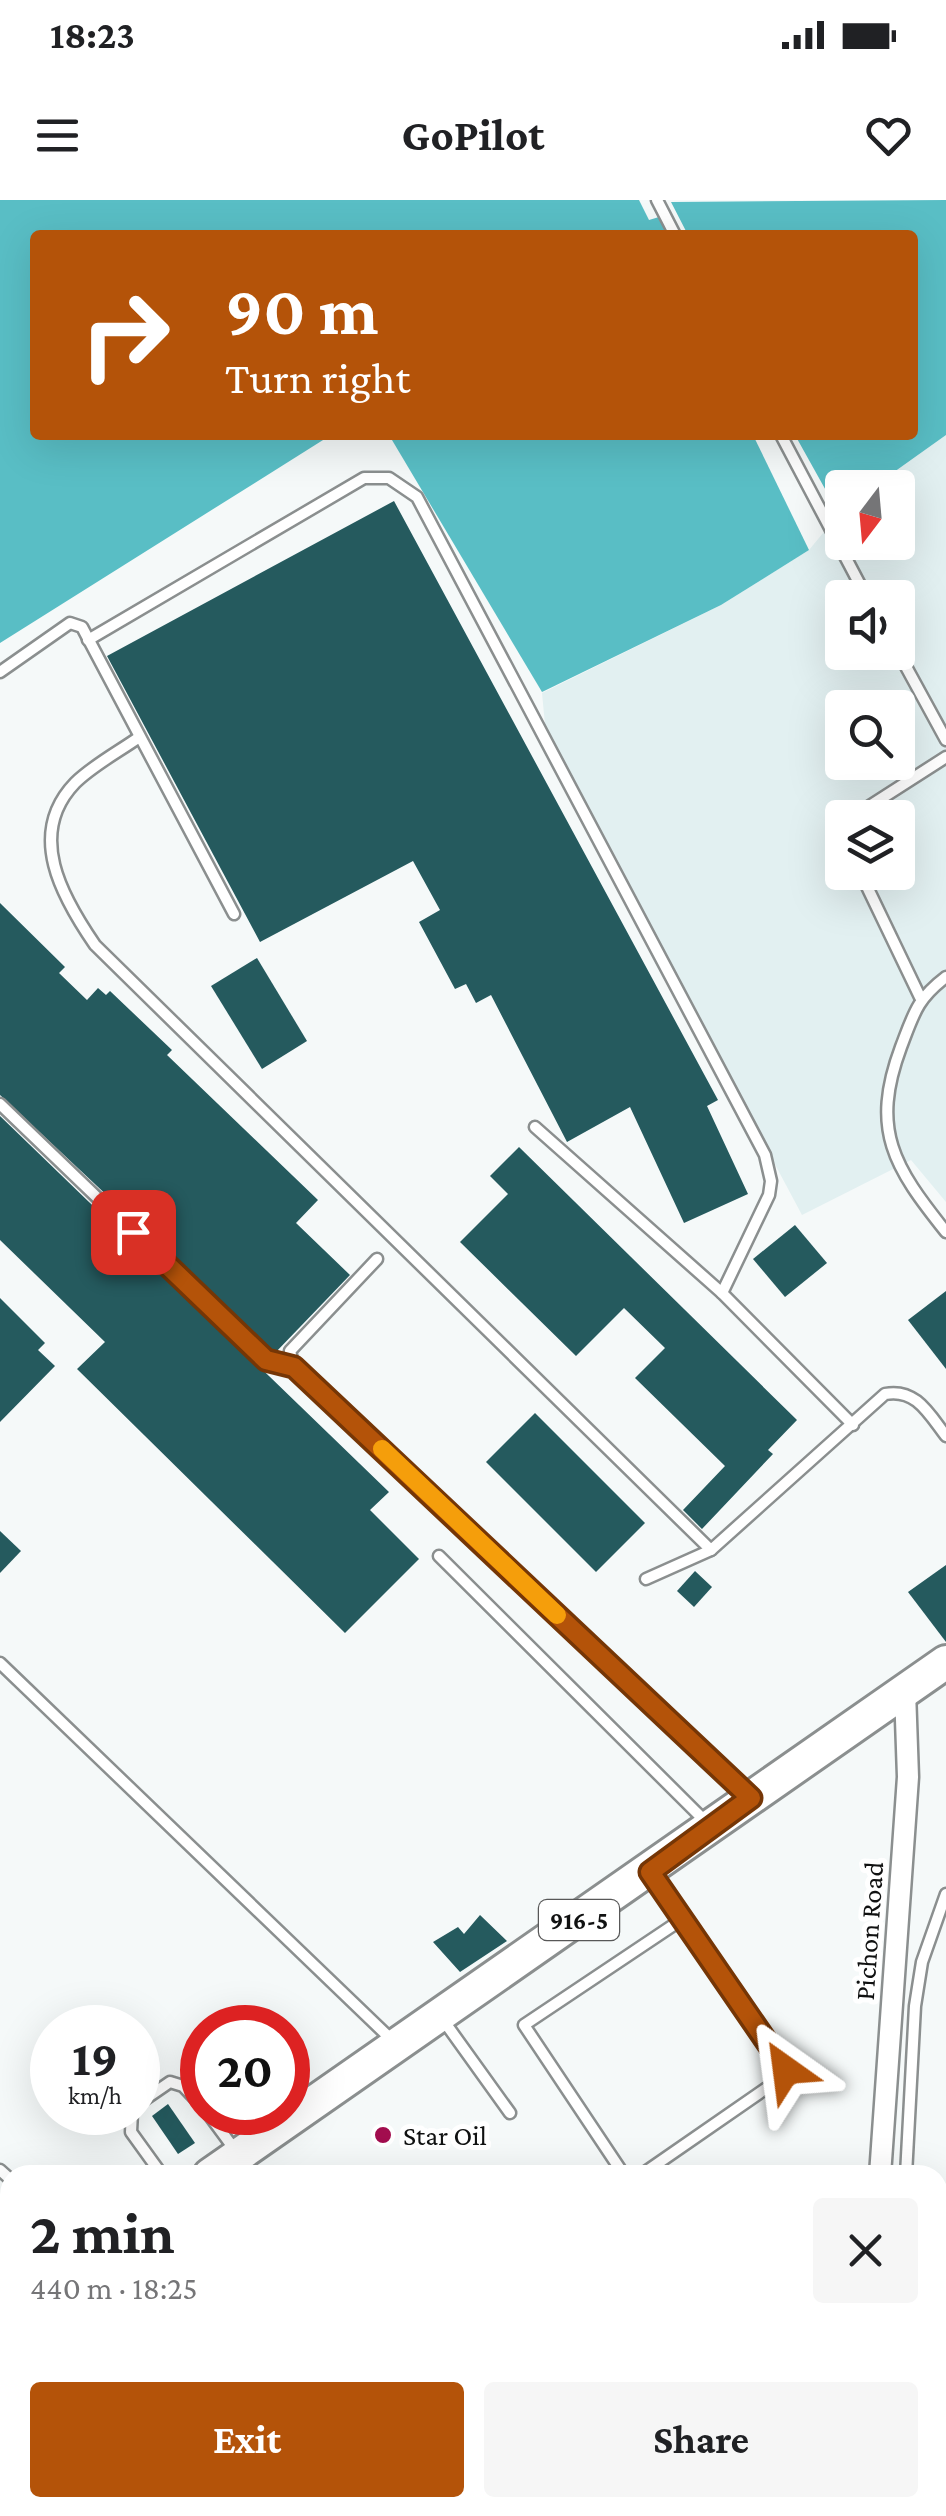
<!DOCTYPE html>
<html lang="en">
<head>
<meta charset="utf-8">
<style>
  :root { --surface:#fff; --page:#f6f6f6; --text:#202124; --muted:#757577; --accent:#b45309 }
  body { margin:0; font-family:"Crimson Pro",serif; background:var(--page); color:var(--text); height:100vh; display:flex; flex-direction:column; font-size:38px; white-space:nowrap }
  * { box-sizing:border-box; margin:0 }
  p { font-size:32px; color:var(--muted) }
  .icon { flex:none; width:55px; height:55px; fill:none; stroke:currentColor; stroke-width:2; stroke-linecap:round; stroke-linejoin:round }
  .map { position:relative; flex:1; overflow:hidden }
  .details { position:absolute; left:0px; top:1965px; width:948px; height:352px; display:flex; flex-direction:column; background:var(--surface); border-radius:30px 30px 0 0; box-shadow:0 10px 40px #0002 }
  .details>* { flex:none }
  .hud { position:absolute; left:30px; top:30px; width:888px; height:210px; border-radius:10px; box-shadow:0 10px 40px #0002; background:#b45309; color:#fff; overflow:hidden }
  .needle { width:65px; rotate:196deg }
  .fabs { position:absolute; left:825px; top:270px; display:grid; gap:20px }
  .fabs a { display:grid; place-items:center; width:90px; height:90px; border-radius:10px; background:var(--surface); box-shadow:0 10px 40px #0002; font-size:50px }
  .speed { position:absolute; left:30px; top:1805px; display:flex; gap:20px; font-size:50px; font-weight:700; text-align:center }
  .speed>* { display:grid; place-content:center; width:130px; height:130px; border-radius:50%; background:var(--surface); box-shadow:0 10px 40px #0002; line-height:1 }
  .speed small { font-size:25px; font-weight:400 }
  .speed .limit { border:15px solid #d22; background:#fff; color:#111 }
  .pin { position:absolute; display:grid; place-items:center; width:85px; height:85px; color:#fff; margin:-42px; border-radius:20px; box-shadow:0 5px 15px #0006 }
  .me { position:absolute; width:110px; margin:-55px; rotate:329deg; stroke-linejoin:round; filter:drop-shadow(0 0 8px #0008) }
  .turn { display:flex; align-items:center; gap:35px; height:210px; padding:0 30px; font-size:45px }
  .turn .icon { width:130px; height:130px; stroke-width:2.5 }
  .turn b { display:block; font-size:70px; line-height:85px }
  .round { display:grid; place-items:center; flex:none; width:105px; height:105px; border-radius:10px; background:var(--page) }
  .head { display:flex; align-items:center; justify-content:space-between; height:170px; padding:0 30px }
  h1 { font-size:60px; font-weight:700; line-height:75px }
  .cta { display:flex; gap:20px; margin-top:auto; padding:20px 30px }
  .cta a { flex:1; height:115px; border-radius:10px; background:var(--accent); color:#fff; font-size:40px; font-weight:700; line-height:115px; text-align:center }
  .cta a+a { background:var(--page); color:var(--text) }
  .status { display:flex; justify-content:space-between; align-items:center; height:70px; padding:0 50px; background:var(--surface); direction:ltr }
  .status svg { height:28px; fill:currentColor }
  header { display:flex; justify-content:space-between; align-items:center; height:130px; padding:0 30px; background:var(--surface); font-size:45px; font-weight:700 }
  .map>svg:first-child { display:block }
  .built { fill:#e2f0f1; fill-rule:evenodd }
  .water { fill:#59bec5 }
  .building { fill:#255a5e }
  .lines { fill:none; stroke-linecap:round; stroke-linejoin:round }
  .service-casing { stroke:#8b8f8f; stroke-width:15 }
  .minor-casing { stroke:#8b8f8f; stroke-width:25 }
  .primary-casing { stroke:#8b8f8f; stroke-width:38 }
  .service { stroke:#fff; stroke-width:10 }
  .minor { stroke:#fff; stroke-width:20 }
  .primary { stroke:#fff; stroke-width:32 }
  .route-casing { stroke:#753606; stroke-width:25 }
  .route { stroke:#b45309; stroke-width:18 }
  .slow { stroke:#f59e0b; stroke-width:18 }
  .poi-dot { fill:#a20d4e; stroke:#fff; stroke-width:4 }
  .labels { text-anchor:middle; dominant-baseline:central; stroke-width:10; stroke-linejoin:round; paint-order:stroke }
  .shield { fill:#fff; stroke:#585858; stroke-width:2.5 }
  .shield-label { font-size:25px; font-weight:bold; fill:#101111 }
  .street-label { font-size:28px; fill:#101111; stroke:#fff }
  .poi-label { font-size:28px; fill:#101111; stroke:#fff; text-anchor:start }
</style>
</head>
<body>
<div class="status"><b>18:23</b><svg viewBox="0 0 49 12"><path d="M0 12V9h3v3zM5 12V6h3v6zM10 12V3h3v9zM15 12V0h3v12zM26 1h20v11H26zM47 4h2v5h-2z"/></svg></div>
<header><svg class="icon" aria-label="menu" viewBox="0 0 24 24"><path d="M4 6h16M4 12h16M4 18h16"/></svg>GoPilot<svg class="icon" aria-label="heart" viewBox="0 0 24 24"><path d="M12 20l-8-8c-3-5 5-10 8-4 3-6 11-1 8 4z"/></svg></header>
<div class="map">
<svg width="946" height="2316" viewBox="0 0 946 2316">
  <rect width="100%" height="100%" fill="#f5f9f9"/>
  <path class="built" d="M946,235V1002L911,960L802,1015L546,535L542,493L721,405L809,350L842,310V342H898V288L873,287ZM842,398H898V452H842ZM842,508H898V562H842ZM842,618H898V672H842Z"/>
  <g class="water">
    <path d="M0,0H639L649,20L659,17L668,35H35V235H331L0,443Z"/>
    <path d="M946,0V235L873,287L842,288V304L829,296L795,235H912V35H688L671,2Z"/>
    <path d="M389,235H753L809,350L721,405L542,492Z"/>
  </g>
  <g class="building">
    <path d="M394,301L718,900L707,906L748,994L684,1023L630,907L567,942L491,795L476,803L466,784L455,789L419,722L440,710L413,661L260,742L107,456Z"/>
    <path d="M0,703L65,767L59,773L87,800L98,788L106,795L110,791L172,850L167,855L318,1000L296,1023L350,1075L275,1153L0,895Z"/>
    <path d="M257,758L307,841L262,869L211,786Z"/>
    <path d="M0,916L389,1292L370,1310L419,1359L345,1433L77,1169L105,1142L0,1040Z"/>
    <path d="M519,947L797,1220L768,1250L773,1254L702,1329L683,1310L725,1266L635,1178L665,1148L624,1108L576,1156L460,1042L508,994L490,976Z"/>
    <path d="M795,1025L827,1063L785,1097L753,1059Z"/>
    <path d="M946,1091V1169L908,1120Z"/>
    <path d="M0,1098L45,1143L38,1150L55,1166L0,1222Z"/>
    <path d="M535,1213L645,1323L596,1372L486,1262Z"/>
    <path d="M0,1331L21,1351L0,1373Z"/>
    <path d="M946,1365V1442L908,1392Z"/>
    <path d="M695,1371L712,1387L694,1407L677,1391Z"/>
    <path d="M480,1715L507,1741L460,1772L433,1742L458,1727L464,1734Z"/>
    <path d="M168,1904L195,1943L178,1954L152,1916Z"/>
  </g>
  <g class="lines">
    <defs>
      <g id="service">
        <path d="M657,0L675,35"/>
        <path d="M781,235L867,398"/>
        <path d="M88,440L364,278H389L417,297L765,955L771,981L769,995L722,1093L853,1225"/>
        <path d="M898,452L946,540"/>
        <path d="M0,472L70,423L82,427L234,714"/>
        <path d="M138,538C118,552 92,566 75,583C26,634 62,697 95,745L711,1350L885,1194C916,1188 929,1214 946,1236"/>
        <path d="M851,618L946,557"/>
        <path d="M860,672L920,797"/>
        <path d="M946,777C917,799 914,813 901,847C870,930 894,967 946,1032"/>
        <path d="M0,904L266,1160L294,1167"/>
        <path d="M535,927L722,1093"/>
        <path d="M377,1059L290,1151L294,1167L747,1594"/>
        <path d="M439,1356L706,1622"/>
        <path d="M646,1379L711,1350"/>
        <path d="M0,1463L394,1842"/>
        <path d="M650,1673L684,1718"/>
        <path d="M441,1817L510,1913"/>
        <path d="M138,1904L170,1882L183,1886L202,1906"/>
        <path d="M132,1912L131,1932L162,1975"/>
        <path d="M207,1912L235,1950"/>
        <path d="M0,1970L10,1979"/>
        <path d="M624,1975L524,1825L684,1718L786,1869L784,1876L641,1975"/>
        <path d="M906,1975L915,1806L922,1762L946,1694"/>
        <path d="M938,2043L946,2044"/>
        <path d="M938,2095L946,2096"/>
      </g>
      <g id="minor">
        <path d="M880,1975L908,1577L905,1491"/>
        <path d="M192,2308L198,2316"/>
        <path d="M487,2316L501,2308"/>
        <path d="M853,2316V2308"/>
      </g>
      <g id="primary">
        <path d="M210,1975L946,1462"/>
        <path d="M0,2125L10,2118"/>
      </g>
    </defs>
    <use href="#service" class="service-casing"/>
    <use href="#minor" class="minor-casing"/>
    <use href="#primary" class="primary-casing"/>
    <use href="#service" class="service"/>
    <use href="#minor" class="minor"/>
    <use href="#primary" class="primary"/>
  </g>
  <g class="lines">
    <defs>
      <path id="route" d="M133,1032L266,1160L294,1167L751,1598L650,1672L786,1870"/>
    </defs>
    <use href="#route" class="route-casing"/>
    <use href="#route" class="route"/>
    <path class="slow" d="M382,1249L557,1415"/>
  </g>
  <circle class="poi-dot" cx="383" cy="1935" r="10"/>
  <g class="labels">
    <rect class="shield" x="539" y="1700" width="80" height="40" rx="8"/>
    <g class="shield-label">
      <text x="579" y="1720">916-5</text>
    </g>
    <g class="street-label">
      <text transform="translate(869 1731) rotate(-86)">Pichon Road</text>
    </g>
    <g class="poi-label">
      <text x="403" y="1935">Star Oil</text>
    </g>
  </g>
</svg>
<div class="fabs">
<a><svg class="needle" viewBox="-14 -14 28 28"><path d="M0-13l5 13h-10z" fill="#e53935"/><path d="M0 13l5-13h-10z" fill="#757577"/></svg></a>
<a><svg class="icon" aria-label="sound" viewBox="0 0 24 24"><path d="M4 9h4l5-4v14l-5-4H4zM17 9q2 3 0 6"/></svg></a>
<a><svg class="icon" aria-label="search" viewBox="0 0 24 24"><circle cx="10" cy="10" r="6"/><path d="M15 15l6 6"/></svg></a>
<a><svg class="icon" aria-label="layers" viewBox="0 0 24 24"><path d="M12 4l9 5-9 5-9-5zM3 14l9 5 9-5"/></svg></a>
</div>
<div class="speed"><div>19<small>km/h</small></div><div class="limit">20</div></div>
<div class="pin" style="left:133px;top:1032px;background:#d93025"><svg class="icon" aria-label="arrive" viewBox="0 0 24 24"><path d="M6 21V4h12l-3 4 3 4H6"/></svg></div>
<svg class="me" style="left:786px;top:1870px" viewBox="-20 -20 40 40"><path d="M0-17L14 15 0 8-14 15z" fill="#b45309" stroke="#fff" stroke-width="4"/></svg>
<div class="hud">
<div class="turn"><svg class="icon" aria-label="right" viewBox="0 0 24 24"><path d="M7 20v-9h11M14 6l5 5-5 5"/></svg><div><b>90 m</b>Turn right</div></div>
</div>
<section class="details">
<div class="head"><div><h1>2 min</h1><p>440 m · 18:25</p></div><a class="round"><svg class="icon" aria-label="close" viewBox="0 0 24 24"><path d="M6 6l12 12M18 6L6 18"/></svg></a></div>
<div class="cta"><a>Exit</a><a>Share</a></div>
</section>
</div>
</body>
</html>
